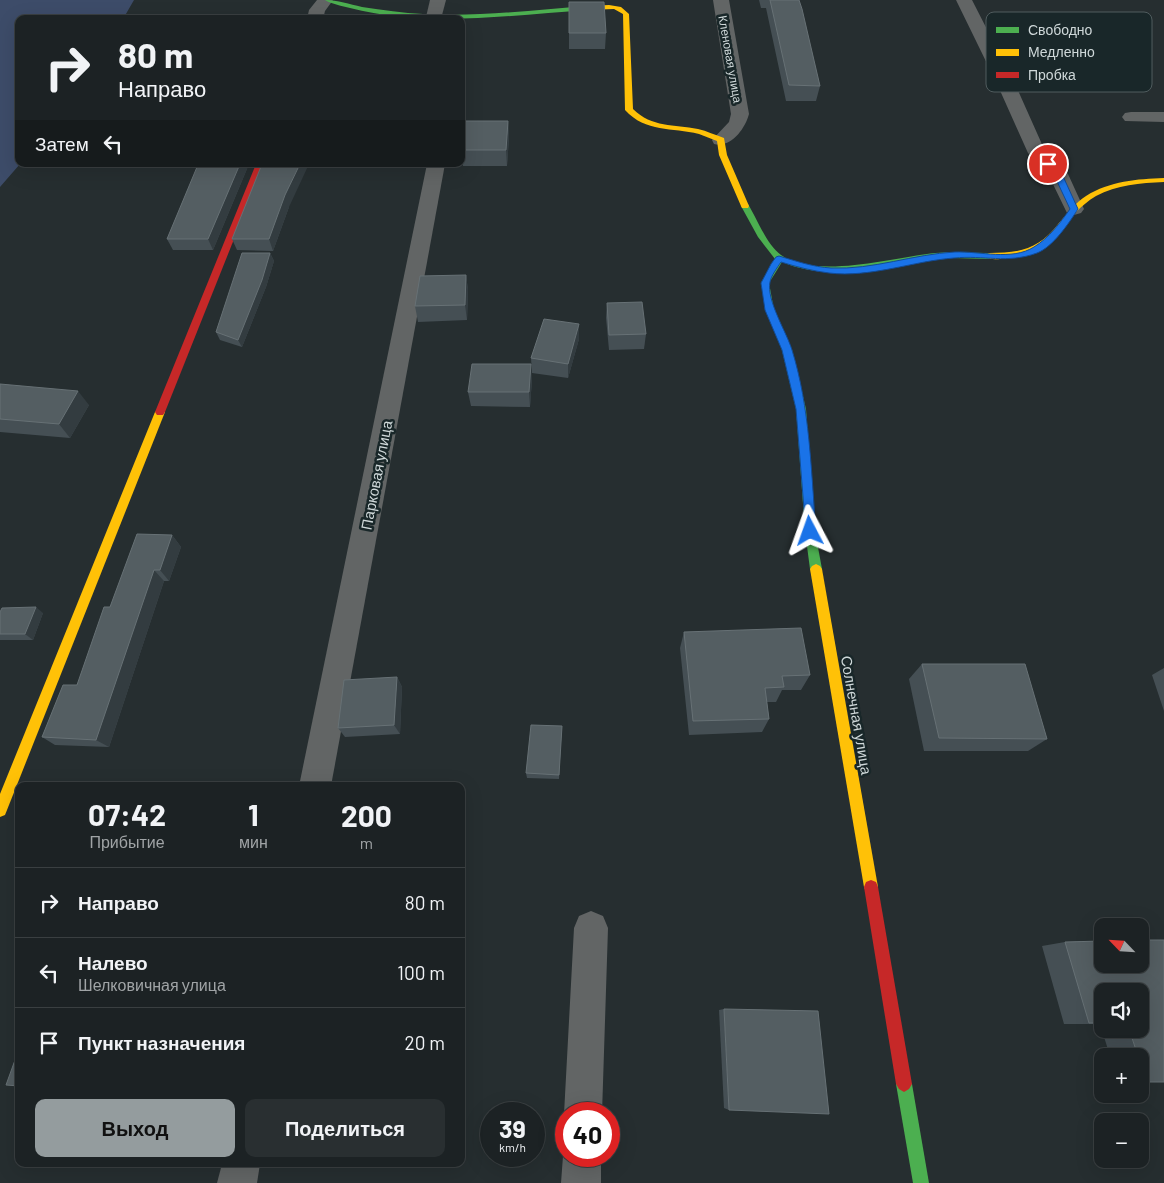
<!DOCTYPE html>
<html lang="ru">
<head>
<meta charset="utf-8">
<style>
  :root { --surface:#1c2224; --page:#292f31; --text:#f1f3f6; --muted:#a0a4a6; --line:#3a3f41; --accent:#949c9e }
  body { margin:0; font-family:Barlow,sans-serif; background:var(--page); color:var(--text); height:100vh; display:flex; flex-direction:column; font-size:19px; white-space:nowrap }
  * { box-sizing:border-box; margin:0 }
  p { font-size:16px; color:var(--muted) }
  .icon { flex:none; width:28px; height:28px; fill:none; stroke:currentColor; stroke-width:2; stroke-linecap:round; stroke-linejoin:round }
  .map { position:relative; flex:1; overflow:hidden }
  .side { position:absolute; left:15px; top:782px; width:450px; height:385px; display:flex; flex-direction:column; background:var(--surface); border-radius:10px; box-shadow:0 5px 20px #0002,0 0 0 1px var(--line) }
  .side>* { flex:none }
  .top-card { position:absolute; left:15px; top:15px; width:450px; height:152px; border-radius:10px; box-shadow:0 5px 20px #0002,0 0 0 1px var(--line); background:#1c2224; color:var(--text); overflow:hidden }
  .needle { width:32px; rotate:295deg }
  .buttons { position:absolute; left:1094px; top:918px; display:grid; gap:10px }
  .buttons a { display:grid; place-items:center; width:55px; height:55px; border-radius:10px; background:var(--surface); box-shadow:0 5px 20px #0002,0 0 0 1px var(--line); font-size:25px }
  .speed { position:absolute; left:480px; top:1102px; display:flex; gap:10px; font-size:25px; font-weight:700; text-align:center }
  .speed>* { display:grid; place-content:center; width:65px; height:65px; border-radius:50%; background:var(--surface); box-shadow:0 5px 20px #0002,0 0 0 1px var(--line); line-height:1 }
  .speed small { font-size:12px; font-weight:400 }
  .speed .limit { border:8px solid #d22; background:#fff; color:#111 }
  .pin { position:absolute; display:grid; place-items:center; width:42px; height:42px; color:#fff; margin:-21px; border:2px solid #fff; border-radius:50%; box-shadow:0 1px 5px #0007 }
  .me { position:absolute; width:55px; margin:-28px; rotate:356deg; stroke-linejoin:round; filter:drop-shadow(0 0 4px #0008) }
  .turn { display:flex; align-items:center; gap:18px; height:105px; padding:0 20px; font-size:22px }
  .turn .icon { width:65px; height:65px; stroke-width:2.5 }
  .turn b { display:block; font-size:35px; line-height:42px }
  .then { display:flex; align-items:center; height:48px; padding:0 20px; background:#0003; gap:10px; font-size:19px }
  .eta { display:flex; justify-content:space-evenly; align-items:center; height:85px; text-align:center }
  .eta b { font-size:30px; font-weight:700; line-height:35px }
  .cta { display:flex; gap:10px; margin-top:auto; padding:10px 20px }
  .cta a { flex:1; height:58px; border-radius:10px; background:var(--accent); color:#111; font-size:20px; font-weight:700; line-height:58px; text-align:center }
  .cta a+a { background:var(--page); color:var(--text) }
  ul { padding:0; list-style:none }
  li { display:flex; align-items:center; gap:15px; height:70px; padding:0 20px; border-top:1px solid var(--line) }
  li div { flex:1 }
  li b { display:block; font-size:19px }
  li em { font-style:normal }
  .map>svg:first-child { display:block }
  .water { fill:#3d4c69 }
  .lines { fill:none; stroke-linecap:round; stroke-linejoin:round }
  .street { fill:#626565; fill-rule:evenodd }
  .fast { fill:#4caf50; fill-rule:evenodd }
  .slow { fill:#ffc107; fill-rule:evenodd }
  .jam { fill:#c62828; fill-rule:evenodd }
  .wall { fill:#454f54; fill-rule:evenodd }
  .shaded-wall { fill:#333c40 }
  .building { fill:#545e62; stroke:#677175 }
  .route { fill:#1a73e8; stroke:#114b97 }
  .labels { text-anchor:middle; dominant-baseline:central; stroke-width:5; stroke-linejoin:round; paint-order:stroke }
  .far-street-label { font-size:12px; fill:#cfd8d9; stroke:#192729 }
  .street-label { font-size:15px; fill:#cfd8d9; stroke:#192729 }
  .key { fill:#192729; stroke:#505c5e; stroke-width:1 }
  .key-label { font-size:14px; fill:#cfd8d9 }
</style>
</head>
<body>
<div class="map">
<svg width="1164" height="1183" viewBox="0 0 1164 1183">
  <rect width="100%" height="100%" fill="#262e30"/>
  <path class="water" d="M0,0H134L123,19H19L20,164L0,187Z"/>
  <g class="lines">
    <g class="street">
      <path d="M317,0H333L325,11L323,19H307L309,10Z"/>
      <path d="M430,0H446L441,19H427L426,17Z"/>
      <path d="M713,0H729L749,114C745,129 731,148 714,144L712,140L729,122L731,114Z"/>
      <path d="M956,0H972L1016,86L1045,151L1068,174L1084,209L1081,213L1074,215L1067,213L1049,176L1028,153L998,86Z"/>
      <path d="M1131,112H1164V122L1125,121L1122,117L1125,113Z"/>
      <path d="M427,164H445L331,786H299Z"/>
      <path d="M591,911L603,916L608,928L602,1114H566V1119L564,1114L574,928L579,916Z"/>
      <path d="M566,1147V1156H601V1183H561L563,1156Z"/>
      <path d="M222,1164H260L257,1183H217Z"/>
    </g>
    <g class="fast">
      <path d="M325,0C338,0 349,4 362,7C383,10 403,13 423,14C478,17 533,10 588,6L591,8L588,10C510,15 427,28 350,8C342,6 332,4 325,0Z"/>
      <path d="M745,203L748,204C757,219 767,245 781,255C816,280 896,257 935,253C953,252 971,253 989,253L993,256L989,259C971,259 952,257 935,259C883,265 832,283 782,262L769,283L774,310L792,350L806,409L815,531L822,569L820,572H812L810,569L805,531L796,409L782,350L766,310L761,283L775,259L758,237L741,206Z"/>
      <path d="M904,1076L909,1079L912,1084L929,1183H913L896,1084L899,1079Z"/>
    </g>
    <g class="slow">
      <path d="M609,5L621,7L629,14L633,109C652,128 674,124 698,129C707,131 715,135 724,138L727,155L749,206L748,208H742L741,206L719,155L717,141C711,139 705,136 699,134C672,127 646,133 625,110L623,14L614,9L588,10L585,8L588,6Z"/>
      <path d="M1164,178V182C1140,183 1117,185 1096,196C1059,218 1060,255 1007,258C1000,259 990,261 985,256L989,253C1021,253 1039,249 1059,223C1068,213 1075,203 1086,196C1110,181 1137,179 1164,178Z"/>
      <path d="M160,408L165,412L7,810L5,815L0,817V794L155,412Z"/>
      <path d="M816,564L820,566L822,569L878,887L876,892L871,894L866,892L864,887L810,569L812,566Z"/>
    </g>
    <g class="jam">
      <path d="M256,164H264L165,412L163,415H157L155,412Z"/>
      <path d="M871,880L876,882L878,887L912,1084L909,1089L904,1092L899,1089L896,1084L864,887L866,882Z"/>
    </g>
  </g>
  <g class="wall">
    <path d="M759,0H799L820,86L816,101H786L766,8H761Z"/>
    <path d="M569,2L606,33L605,49H569Z"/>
    <path d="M508,121L509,137L507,166H463L461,147Z"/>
    <path d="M208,164H249L213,250H173L167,239Z"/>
    <path d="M289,207L273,251L237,250L232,239Z"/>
    <path d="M270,253L274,261L266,287L242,347L220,340L216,332Z"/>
    <path d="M466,275L468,290L467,320L418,322L415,306Z"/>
    <path d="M607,303L646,334L644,349L609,350L606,318Z"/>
    <path d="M579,339L568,378L532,373L531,358Z"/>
    <path d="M532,379L530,407L471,406L468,392Z"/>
    <path d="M0,384L89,405L70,438L0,432Z"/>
    <path d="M172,535L181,547L169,581H164L109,747L55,745L42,737L77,685L110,607Z"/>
    <path d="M0,612L43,613L33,640H0Z"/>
    <path d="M684,632L810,675L801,690H782L776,702H767L769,719L762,732L689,735L680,648Z"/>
    <path d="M922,664L1047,739L1028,751H924L909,679Z"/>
    <path d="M1164,668V711L1152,675Z"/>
    <path d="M397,677L402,687L400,734L345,737L338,728Z"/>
    <path d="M562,726L559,779L527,778L526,773Z"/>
    <path d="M1164,940L1146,1082H1140V1056H1110L1100,1024H1064L1042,946L1065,942ZM1102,991L1140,1029H1102Z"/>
    <path d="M724,1009L729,1110L724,1108L719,1010Z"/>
  </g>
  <g class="shaded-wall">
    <path d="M508,121L509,137L507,166L506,150Z"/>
    <path d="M240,164H249L213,250L208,239Z"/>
    <path d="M300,164H309L289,207L273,251L269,239L285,195Z"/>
    <path d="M270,253L274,261L266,287L242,347L238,340Z"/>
    <path d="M466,275L468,290L467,320L465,305Z"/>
    <path d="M579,324V339L568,378V364Z"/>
    <path d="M531,364L532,379L530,407L529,392Z"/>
    <path d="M78,391L89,405L70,438L59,424Z"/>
    <path d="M172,535L181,547L169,581L160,570Z"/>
    <path d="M154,570L164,581L109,747L96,740Z"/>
    <path d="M36,607L43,613L33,640L25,634Z"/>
    <path d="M397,677L402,687L400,734L394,725Z"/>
  </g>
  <g class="building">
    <path d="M770,0H799L802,9L820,86L789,85Z"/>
    <path d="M569,2H604L606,33H569Z"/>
    <path d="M465,121H508L506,150H461Z"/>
    <path d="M208,164H240L208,239H167L197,167H206Z"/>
    <path d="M262,164H300L285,195L269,239H232Z"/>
    <path d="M242,253H270L262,280L238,340L216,332Z"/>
    <path d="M466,275L465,305L415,306L420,276Z"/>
    <path d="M642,302L646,334L609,335L607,303Z"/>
    <path d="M544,319L579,324L568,364L531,358Z"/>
    <path d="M472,364H531L529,392H468Z"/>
    <path d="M0,384L78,391L59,424L0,419Z"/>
    <path d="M137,534L172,535L160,570H154L96,740L42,737L63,685H77L104,607H110Z"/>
    <path d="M36,607L25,634H0V612L2,608Z"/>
    <path d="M801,628L810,675L782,676L784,687L765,688L769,719L693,721L684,632Z"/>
    <path d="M922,664H1025L1047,739L939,738Z"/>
    <path d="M397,677L394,725L338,728L344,680Z"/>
    <path d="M531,725L562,726L559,775L526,773Z"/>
    <path d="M1140,940H1164V1082H1146L1140,1064V1056H1138L1129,1029H1140V991H1102V1023H1089L1065,942L1102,941V964H1140Z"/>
    <path d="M724,1009L818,1011L829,1114L729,1110Z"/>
    <path d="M19,1049V1086L6,1085Z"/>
  </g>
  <path class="route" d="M1045,162H1050L1062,174L1078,209C1069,223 1053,247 1037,253C1007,264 984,255 954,258C913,261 871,278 829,273C813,271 797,267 781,262C777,268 771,276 770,282C766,300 787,333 792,350C810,408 811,471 816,531L814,534H806L796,409L782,350L765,310L761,283L771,264L776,257L779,256C796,261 813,267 831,268C873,270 914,254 955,252C980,251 1012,261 1034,247C1049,238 1060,223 1070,209L1054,175L1045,166Z"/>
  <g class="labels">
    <g class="far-street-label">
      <text transform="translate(731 59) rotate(80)">Кленовая улица</text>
    </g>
    <g class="street-label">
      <text transform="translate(376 475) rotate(-79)">Парковая улица</text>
      <text transform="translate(857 715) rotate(80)">Солнечная улица</text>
    </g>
  </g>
  <rect x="986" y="12" width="166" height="80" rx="8" class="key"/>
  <rect x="996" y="27" width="23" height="6" fill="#4caf50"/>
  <rect x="996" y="49" width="23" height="7" fill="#ffc107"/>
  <rect x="996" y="72" width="23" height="6" fill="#c62828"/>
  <g class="key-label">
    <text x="1028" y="35">Свободно</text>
    <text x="1028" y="57">Медленно</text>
    <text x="1028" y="80">Пробка</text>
  </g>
</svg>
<div class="buttons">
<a><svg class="needle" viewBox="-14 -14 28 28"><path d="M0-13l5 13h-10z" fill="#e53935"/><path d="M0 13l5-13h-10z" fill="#a0a4a6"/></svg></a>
<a><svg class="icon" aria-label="sound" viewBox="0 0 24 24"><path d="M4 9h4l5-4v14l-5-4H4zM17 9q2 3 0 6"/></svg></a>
<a>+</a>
<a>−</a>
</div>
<div class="speed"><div>39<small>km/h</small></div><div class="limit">40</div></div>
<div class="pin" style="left:1048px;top:164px;background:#d93025"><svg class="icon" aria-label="arrive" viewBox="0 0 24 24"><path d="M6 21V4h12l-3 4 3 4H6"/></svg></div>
<svg class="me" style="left:810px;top:531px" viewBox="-20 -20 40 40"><path d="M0-17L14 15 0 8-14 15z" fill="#1a73e8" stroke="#fff" stroke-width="4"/></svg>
<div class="top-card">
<div class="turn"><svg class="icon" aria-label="right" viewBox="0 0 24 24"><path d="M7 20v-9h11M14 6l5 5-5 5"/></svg><div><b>80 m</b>Направо</div></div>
<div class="then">Затем<svg class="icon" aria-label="left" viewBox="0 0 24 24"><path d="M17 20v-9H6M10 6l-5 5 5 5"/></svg></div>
</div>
<section class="side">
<div class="eta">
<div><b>07:42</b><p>Прибытие</p></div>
<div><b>1</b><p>мин</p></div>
<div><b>200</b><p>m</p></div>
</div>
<ul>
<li><svg class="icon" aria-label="right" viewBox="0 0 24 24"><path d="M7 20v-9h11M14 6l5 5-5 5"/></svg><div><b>Направо</b></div><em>80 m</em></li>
<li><svg class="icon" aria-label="left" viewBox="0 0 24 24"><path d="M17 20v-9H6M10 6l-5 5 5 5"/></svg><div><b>Налево</b><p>Шелковичная улица</p></div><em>100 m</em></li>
<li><svg class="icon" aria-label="arrive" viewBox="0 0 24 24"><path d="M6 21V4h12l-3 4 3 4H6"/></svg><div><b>Пункт назначения</b></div><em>20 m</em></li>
</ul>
<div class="cta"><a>Выход</a><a>Поделиться</a></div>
</section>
</div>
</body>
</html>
